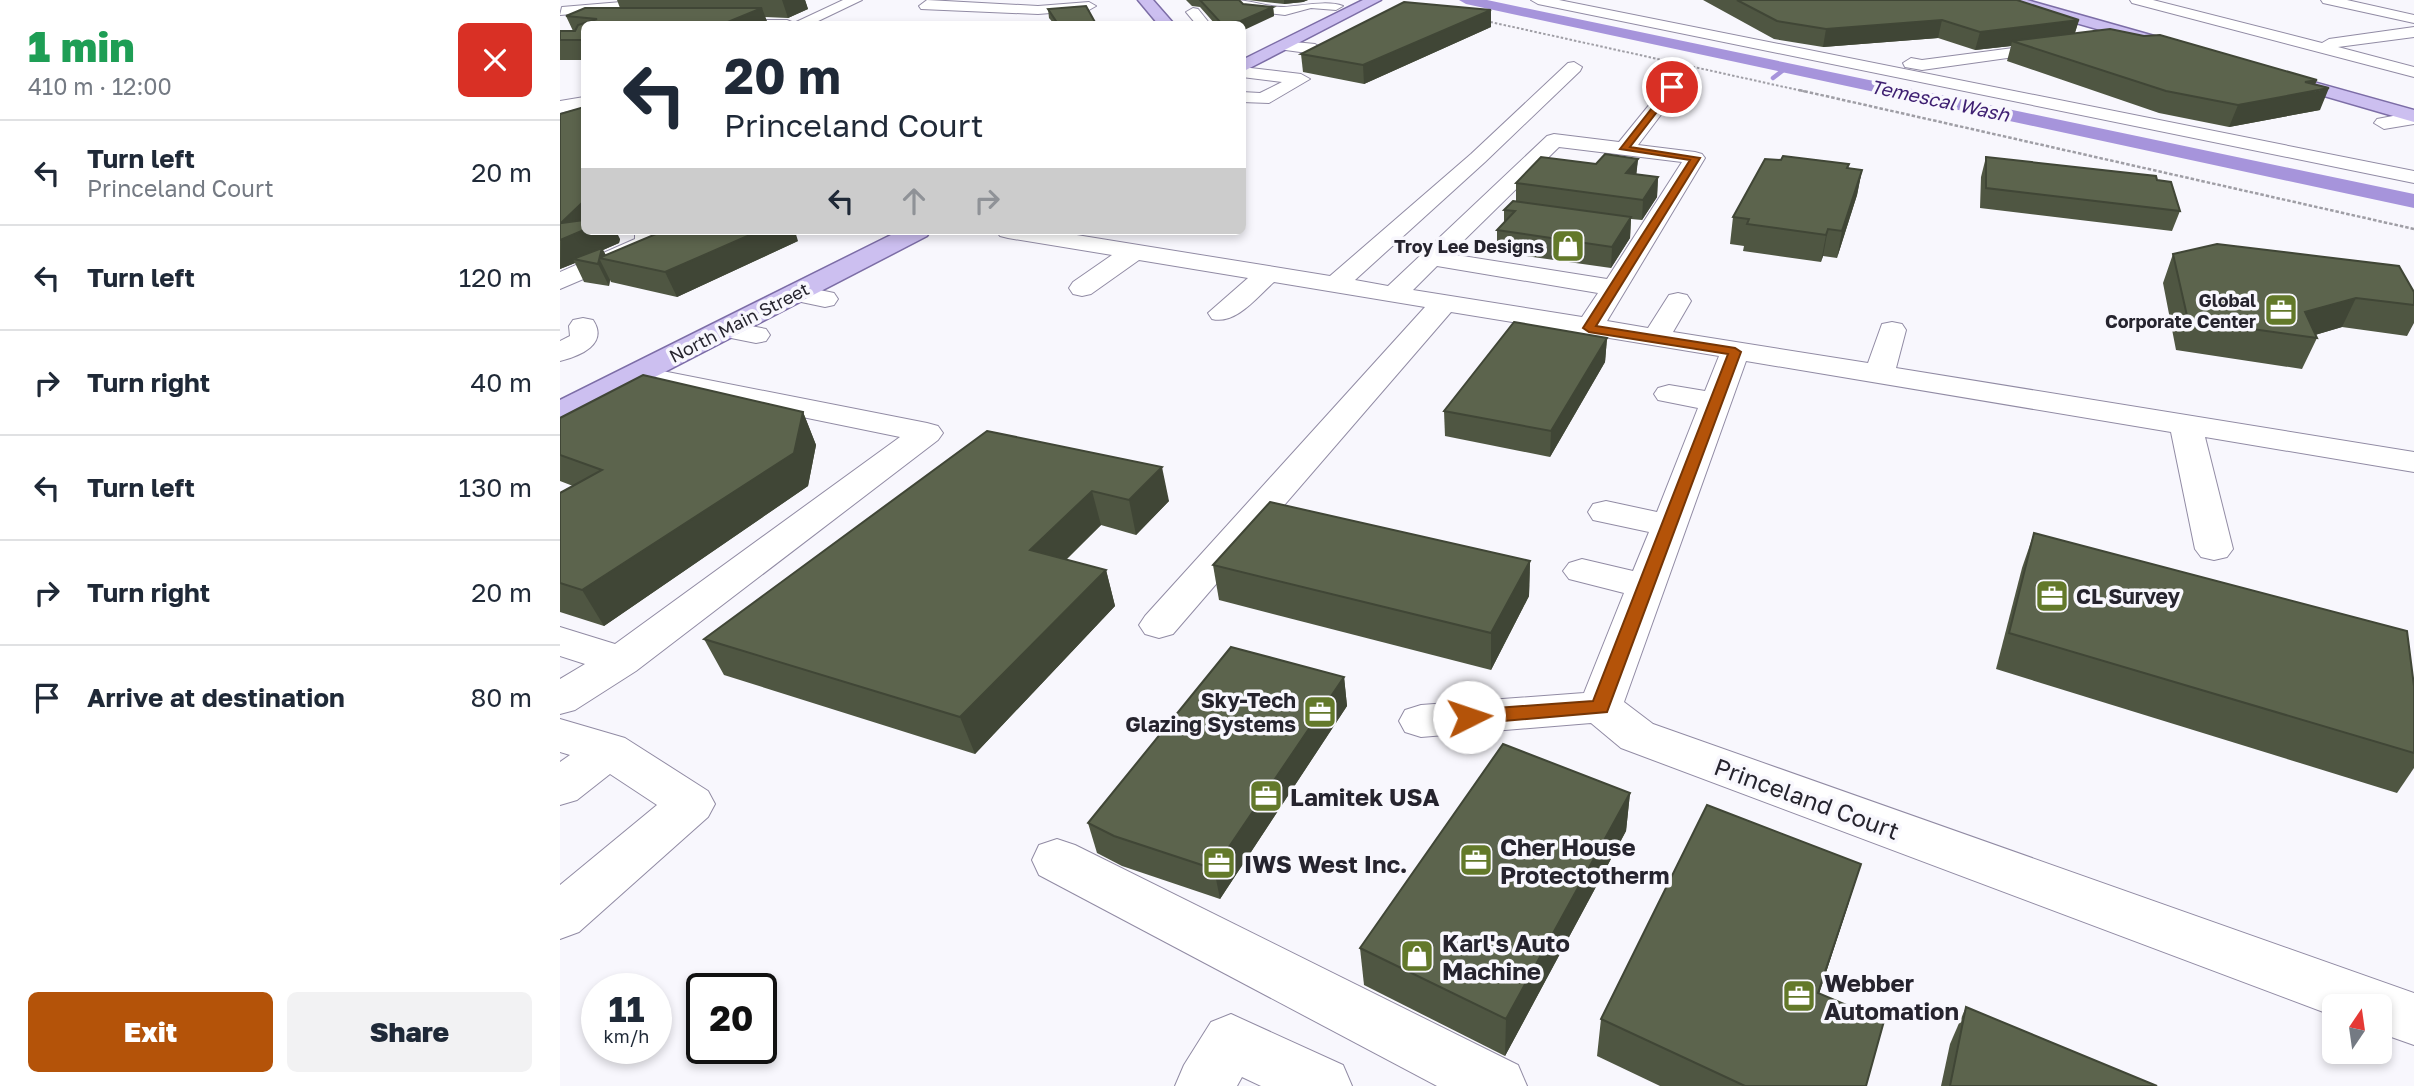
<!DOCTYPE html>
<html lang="en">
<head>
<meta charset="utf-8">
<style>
  :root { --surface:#fff; --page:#f2f2f3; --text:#1f2937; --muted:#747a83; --line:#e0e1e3; --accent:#b45309 }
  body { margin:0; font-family:"Golos Text",sans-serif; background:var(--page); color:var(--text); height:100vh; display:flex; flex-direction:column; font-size:26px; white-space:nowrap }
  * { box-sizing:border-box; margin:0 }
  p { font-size:23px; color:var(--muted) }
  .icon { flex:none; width:38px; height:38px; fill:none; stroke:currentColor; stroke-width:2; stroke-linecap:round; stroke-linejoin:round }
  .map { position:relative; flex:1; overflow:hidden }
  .panel { display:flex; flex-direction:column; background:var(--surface); width:560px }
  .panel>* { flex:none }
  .guide { position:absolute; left:21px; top:21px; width:665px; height:214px; border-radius:10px; box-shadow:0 4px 10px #0003; background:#fff; color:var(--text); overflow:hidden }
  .needle { width:46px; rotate:13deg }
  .controls { position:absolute; left:1762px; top:994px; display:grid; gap:14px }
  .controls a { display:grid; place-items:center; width:70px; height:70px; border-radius:10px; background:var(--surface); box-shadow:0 4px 10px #0003; font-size:35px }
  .speed { position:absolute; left:21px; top:973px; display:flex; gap:14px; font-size:35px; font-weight:700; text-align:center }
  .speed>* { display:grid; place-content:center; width:91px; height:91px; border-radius:50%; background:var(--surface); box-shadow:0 4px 10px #0003; line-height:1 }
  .speed small { font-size:18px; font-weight:400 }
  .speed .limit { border:4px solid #111; border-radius:10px; background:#fff; color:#111 }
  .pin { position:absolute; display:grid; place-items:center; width:60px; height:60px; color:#fff; margin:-30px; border:4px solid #fff; border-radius:50%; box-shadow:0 2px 7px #0007 }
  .me { position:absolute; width:77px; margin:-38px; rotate:86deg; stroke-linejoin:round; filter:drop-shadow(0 0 5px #0008) }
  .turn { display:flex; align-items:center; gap:24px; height:147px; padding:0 28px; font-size:32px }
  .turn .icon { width:91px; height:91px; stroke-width:2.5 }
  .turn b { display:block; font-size:49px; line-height:60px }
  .lanes { display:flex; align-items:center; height:66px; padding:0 28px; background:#0003; justify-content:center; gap:35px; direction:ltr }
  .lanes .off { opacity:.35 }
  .round { display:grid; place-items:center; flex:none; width:74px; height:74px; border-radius:10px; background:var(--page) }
  .summary { display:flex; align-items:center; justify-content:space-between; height:119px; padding:0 28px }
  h1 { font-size:42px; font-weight:800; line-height:52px; color:#1e9e55 }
  .action { display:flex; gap:14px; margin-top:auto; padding:14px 28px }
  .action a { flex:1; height:80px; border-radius:10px; background:var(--accent); color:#fff; font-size:28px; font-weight:800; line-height:80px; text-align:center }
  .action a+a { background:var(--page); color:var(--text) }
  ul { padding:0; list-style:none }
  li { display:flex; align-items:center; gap:21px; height:105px; padding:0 28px; border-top:2px solid var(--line) }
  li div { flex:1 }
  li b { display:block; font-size:26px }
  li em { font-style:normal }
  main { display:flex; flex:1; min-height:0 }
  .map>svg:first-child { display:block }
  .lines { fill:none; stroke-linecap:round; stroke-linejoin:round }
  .stream { stroke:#a694db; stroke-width:4.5 }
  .canal { fill:#a694db; fill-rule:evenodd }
  .minor-casing { stroke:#918ba4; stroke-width:2 }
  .major-casing { stroke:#7c6da6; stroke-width:3 }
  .path-far1 { stroke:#9f9ea5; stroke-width:2; stroke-dasharray:2.5 2; stroke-linecap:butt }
  .path { stroke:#9f9ea5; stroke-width:2.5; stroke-dasharray:3.5 2; stroke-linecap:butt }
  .minor { fill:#fff; fill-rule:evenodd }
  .major { fill:#ccbff0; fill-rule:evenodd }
  .wall { fill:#4f5642 }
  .shaded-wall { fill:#404636 }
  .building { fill:#5c644d; stroke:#404636; stroke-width:2 }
  .route { fill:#b45309; stroke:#753606; stroke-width:2 }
  .labels { text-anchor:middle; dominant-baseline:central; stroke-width:7; stroke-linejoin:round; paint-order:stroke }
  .far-poi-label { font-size:18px; font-weight:bold; fill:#26242e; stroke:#f8f7fd; text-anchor:end }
  .far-street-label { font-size:18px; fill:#26242e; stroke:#f8f7fd }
  .far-water-label { font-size:19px; font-style:italic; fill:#3e1f71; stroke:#f8f7fd }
  .poi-label { font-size:21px; font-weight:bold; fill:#26242e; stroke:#f8f7fd; text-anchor:start }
  .near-poi-label { font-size:24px; font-weight:bold; fill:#26242e; stroke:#f8f7fd; text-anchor:start }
  .near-street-label { font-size:24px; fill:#26242e; stroke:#f8f7fd }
</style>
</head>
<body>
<main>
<section class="panel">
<div class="summary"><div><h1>1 min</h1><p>410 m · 12:00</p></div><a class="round" style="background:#d93025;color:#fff"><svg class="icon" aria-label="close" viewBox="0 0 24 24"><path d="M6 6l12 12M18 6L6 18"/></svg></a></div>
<ul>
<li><svg class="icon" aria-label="left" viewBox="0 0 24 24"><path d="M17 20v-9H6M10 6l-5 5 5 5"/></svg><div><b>Turn left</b><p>Princeland Court</p></div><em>20 m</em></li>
<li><svg class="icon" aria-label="left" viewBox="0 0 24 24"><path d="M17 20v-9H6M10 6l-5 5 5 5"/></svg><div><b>Turn left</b></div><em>120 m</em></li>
<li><svg class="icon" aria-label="right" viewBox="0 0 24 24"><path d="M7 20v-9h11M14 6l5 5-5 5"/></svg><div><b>Turn right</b></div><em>40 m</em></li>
<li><svg class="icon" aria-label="left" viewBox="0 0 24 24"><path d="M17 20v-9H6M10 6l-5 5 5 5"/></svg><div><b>Turn left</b></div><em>130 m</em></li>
<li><svg class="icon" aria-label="right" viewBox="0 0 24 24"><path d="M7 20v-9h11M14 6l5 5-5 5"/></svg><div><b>Turn right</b></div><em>20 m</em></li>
<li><svg class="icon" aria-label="arrive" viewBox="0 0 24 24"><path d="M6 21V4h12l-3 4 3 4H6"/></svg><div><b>Arrive at destination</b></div><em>80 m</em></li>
</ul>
<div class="action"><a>Exit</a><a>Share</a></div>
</section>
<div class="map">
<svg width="1854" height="1086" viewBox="0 0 1854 1086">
  <rect width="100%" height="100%" fill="#f8f7fd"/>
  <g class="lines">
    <path class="stream" d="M1213,78L1226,68"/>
    <path class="canal" d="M899,0H927L1854,194V208L906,4Z"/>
    <defs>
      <g id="minor">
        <path d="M85,0H144L137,4L0,15L2,7Z"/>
        <path d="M283,0H302L252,24H151L158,20H227L234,23Z"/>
        <path d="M367,0L478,6L529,2L536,6L529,10L478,14L361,9L359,6Z"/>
        <path d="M674,0C691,0 706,7 724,7C742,6 767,0 783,6L776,10L751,8L725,15L684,10Z"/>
        <path d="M971,0H999L1854,171V183L978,4Z"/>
        <path d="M1570,0H1593L1762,43L1769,39L1854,27V37L1778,47L1854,67V77L1572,3Z"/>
        <path d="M1761,0H1787L1854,15V23L1763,3Z"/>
        <path d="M633,8L638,9L650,24H636L626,12Z"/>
        <path d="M724,41L755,44L763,49L755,54L718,49L716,46Z"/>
        <path d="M1498,42L1506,47L1504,50L1362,70L1345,67L1343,63L1351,58L1362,60Z"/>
        <path d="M1014,62L1022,67L1020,71L925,162L795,280L828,286L987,136L994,134L1059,142L1107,83L1113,82L1122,87L1078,145L1135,152L1142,154L1145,158L1047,321L1088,328L1109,295L1118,293L1127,295L1131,301L1113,332L1308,363L1322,324L1332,322L1342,324L1346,330L1336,368L1854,452V472L1645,437L1673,549L1667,557L1654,560L1641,557L1635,549L1611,432L1186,361L1064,702L1093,724L1854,993V1045L1820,1033V1006H1774V1016L1061,748L1031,723L861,737L845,732L839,721L845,710L861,705L1024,693L1064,593L1009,579L1003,571L1009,563L1022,559L1073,571L1089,532L1033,520L1028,512L1033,504L1046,501L1097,512L1138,408L1098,400L1094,394L1098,388L1109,385L1145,391L1159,356L891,312L613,634L599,638L585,634L579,625L585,616L865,307L714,282C697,297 676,325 652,319L648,313L688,278L579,260L531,294L522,296L513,294L509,288L513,282L552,255L448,238L440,236L436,231H492L770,276L911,154L1008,63ZM999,147L1122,162L1047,279L890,254ZM877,266L1038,293L1022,317L853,290Z"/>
        <path d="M682,67L741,74L750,79L709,103L682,102V92L700,93L722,82L682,77Z"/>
        <path d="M24,97V107L0,113V101Z"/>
        <path d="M1854,112V124L1824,129L1814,123L1817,119Z"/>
        <path d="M75,231H99L101,235L94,249L0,289V272L75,239Z"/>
        <path d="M236,285L274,293L278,299L274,305L265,307L227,299L223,293L227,287Z"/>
        <path d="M23,318L33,320C49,344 20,356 0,361V341L10,336L9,326L13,320Z"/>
        <path d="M166,321L206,329L210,335L206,341L196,343L156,335L152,329L156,323Z"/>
        <path d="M77,366L367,423L378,426L383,433L378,440L76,671L15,710L0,714V679L25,664L0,656V627L55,644L340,437L67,381L62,375L67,369Z"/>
        <path d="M0,719L65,738L148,791L155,804L148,817L19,932L0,939V885L97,805L50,774L17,800L0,805V762L10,755L0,752Z"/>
        <path d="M497,839L515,845L958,1065L967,1086H877L479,875L472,860L479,845Z"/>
        <path d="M671,1014L783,1065L792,1086H701L682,1077L677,1086H615L624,1065L651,1022Z"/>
      </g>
      <g id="major">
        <path d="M578,0H593L614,24H598Z"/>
        <path d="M803,0H821L682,72V60Z"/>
        <path d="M1444,0H1467L1612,41L1614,44L1612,47H1600L1446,3Z"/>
        <path d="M1718,72L1854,110V122L1712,81L1709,77Z"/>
        <path d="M339,231H370L367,236L12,420L0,423V400Z"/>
      </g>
    </defs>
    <use href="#minor" class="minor-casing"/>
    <use href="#major" class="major-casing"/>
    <path class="path-far1" d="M926,21L1247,92"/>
    <path class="path" d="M1239,90L1854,229"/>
    <use href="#minor" class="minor"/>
    <use href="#major" class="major"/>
  </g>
  <g class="wall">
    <path d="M57,0H245L248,9L228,18L205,17L208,24H24V60H0V31H13L6,16L60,8Z"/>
    <path d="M626,0H679L683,4L713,7L714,16L682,24H655L640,7L632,6Z"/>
    <path d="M688,0H748L743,2L724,4Z"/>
    <path d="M1143,0H1457L1519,20L1515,33L1754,85L1760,110L1669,127L1599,113L1447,61L1451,46L1415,50L1378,38L1263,47L1214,39Z"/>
    <path d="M488,9L536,24H494L489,18Z"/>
    <path d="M931,27L804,84L743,72L741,54Z"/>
    <path d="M0,114L24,231L60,239L59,243L43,250L46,255L238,241L117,297L51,282L50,280L49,286L24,282L15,263L0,269Z"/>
    <path d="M1426,157L1597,180L1620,211L1612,231L1420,208L1421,177Z"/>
    <path d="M1078,159L1076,174L1098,177L1097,197L1082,220L1071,219L1070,238L1051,268L937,252V230L944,224V210L956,201V183L1036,164Z"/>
    <path d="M1288,168L1302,170L1297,195L1277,258L1263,256L1261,262L1183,251L1184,246L1170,244L1173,217Z"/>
    <path d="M1613,254L1854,292V323L1847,336L1782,327L1755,335L1757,338L1742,369L1616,350L1603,283Z"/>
    <path d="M1047,338L1045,362L990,457L885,436L884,411Z"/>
    <path d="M243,412L256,445L248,486L44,626L0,612V493L13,486L0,481V418Z"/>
    <path d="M427,431L609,501L576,535L541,525L506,560L546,570L555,606L415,754L164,675L144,639Z"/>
    <path d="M1474,533L1854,686V768L1837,793L1436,669L1462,568Z"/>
    <path d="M970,561L969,596L931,670L659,600L653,565Z"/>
    <path d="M784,677L787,706L660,899L562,866L537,853L528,823Z"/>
    <path d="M1070,793L1066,831L945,1056L804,985L800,948Z"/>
    <path d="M1289,902L1259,994L1306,1086H1100L1037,1056L1041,1019Z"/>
    <path d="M1406,1007L1597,1086H1381L1390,1044Z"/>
  </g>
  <g class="shaded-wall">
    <path d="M222,0H245L248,9L228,18Z"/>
    <path d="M724,0H748L743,2L724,4Z"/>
    <path d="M713,7L714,16L682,31V24H662L661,23Z"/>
    <path d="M202,8L208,24H163Z"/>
    <path d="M931,10V27L804,84L803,65Z"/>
    <path d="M1382,20L1378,38L1263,47L1266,29Z"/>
    <path d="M1519,20L1513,38L1452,41L1451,46L1415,50L1420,32Z"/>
    <path d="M1757,80L1752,92L1769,88L1760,110L1669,127L1678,105L1745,82Z"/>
    <path d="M1078,159L1076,178L1066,173Z"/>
    <path d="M1302,170L1297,195L1277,258L1282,231Z"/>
    <path d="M1098,177L1097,197L1082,220L1083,200Z"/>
    <path d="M24,201V231H56L60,239L59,243L43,250L48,260L40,258L13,259L15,263L0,269L1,223Z"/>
    <path d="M1071,217L1070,238L1051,268L1052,247Z"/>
    <path d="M1268,229L1263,256L1261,262L1266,235Z"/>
    <path d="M199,231H235L238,241L117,297L105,272Z"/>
    <path d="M39,258L50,280L49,286L38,264Z"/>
    <path d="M1796,298L1782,327L1748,337L1745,312Z"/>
    <path d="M1047,338L1045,362L990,457L991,431Z"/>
    <path d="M243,412L256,445L248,486L44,626L22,590Z"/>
    <path d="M602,467L609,501L576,535L569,500Z"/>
    <path d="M532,491L541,525L480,585L470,550Z"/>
    <path d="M970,561L969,596L931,670V633Z"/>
    <path d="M546,570L555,606L415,754L400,717Z"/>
    <path d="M784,677L787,706L660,899L654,869Z"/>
    <path d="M1070,793L1066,831L945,1056L946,1019Z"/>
    <path d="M1301,864L1289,902L1247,1030L1258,993Z"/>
  </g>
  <g class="building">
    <path d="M640,0H679L683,4L713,7L681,21L661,23Z"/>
    <path d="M1177,0H1457L1519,20L1420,32L1382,20L1266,29L1217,21Z"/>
    <path d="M844,2L931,10L803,65L741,54Z"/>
    <path d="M526,6L536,24H498L488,9Z"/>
    <path d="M25,8H202L163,24H24V40H0V31H15L18,25L37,19L6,16Z"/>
    <path d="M1550,29L1584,36L1600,35L1757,80L1745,82L1769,88L1678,105L1606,91L1452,41Z"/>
    <path d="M24,107V201L1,223L24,220V230L0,240V114Z"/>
    <path d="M1045,154L1078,159L1066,173L1098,177L1083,200L956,183L981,157L1036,164Z"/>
    <path d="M1223,156L1289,164L1287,168L1302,170L1282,231L1268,229L1266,235L1187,224L1189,219L1173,217L1205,159L1221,160Z"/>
    <path d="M1426,157L1596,176L1597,180L1611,182L1620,211L1426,188Z"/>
    <path d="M953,201L1071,217L1052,247L937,230L955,211L944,210Z"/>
    <path d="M103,231H199L105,272L39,258Z"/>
    <path d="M1657,244L1839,266L1854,292V305L1796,298L1745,312L1757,338L1628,320L1613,254Z"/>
    <path d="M42,248L38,264L13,259Z"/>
    <path d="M954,322L1047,338L991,431L884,411Z"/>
    <path d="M83,375L243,412L234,453L22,590L0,583V493L42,470L0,455V418Z"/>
    <path d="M427,431L602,467L569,500L532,491L470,550L546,570L400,717L144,639Z"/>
    <path d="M710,502L970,561L931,633L653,565Z"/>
    <path d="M1474,533L1847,631L1854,686V753L1449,633Z"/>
    <path d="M671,647L784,677L654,869L554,836L528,823Z"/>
    <path d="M943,744L1070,793L946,1019L800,948Z"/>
    <path d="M1147,805L1301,864L1258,993L1324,1021L1306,1086H1185L1041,1019Z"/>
    <path d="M1406,1007L1597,1086H1390Z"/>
  </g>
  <path class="route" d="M1110,85L1116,87L1070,147L1140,158L1036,326L1175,348L1181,352L1047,712L909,724L903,722L900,717L903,712L909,710L1033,701L1168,354L1029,332L1023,328L1130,160L1060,149Z"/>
  <defs>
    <symbol id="shop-square" viewBox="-11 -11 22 22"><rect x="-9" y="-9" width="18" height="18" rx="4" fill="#63792a" stroke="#f8f7fd"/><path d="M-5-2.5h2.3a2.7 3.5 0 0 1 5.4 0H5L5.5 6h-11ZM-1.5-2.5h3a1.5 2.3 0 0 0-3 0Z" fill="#fff"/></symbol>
    <symbol id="office-square" viewBox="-11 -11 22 22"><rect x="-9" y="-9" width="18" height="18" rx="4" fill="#63792a" stroke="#f8f7fd"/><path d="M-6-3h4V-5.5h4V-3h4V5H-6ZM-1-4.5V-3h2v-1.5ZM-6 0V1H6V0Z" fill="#fff"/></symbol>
  </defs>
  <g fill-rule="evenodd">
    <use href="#shop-square" x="989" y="227" width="38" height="38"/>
    <use href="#office-square" x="1702" y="291" width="38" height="38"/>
    <use href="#office-square" x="1473" y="577" width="38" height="38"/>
    <use href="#office-square" x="741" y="693" width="38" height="38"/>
    <use href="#office-square" x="687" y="777" width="38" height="38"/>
    <use href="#office-square" x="897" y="841" width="38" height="38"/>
    <use href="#office-square" x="640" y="844" width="38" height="38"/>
    <use href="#shop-square" x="838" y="937" width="38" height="38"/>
    <use href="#office-square" x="1220" y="977" width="38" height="38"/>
  </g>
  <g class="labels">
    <g class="far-poi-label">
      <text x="984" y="246">Troy Lee Designs</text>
      <text x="1696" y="300">Global<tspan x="1696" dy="21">Corporate Center</tspan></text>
    </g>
    <g class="far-street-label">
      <text transform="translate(179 322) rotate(-27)">North Main Street</text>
    </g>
    <g class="far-water-label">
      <text transform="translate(1380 100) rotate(12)">Temescal Wash</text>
    </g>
    <g class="poi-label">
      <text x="1516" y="596">CL Survey</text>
      <text x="736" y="700" text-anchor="end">Sky-Tech<tspan x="736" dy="24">Glazing Systems</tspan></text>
    </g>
    <g class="near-poi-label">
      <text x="730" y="796">Lamitek USA</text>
      <text x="940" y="846">Cher House<tspan x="940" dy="28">Protectotherm</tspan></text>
      <text x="684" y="863">IWS West Inc.</text>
      <text x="882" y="942">Karl's Auto<tspan x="882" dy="28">Machine</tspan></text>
      <text x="1264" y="982">Webber<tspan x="1264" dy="28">Automation</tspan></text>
    </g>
    <g class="near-street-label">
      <text transform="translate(1247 798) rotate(20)">Princeland Court</text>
    </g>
  </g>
</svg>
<div class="controls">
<a><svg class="needle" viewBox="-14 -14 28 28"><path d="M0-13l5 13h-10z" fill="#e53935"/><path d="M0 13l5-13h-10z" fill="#747a83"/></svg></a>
</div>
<div class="speed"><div>11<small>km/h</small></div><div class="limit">20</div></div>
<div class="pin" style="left:1112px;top:87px;background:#d93025"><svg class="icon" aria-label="arrive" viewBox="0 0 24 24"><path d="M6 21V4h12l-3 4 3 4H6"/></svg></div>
<svg class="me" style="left:909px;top:717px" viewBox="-20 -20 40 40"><circle r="19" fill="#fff"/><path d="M0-13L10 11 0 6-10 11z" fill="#b45309"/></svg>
<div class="guide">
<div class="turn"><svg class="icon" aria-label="left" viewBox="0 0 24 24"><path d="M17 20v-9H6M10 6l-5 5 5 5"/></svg><div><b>20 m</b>Princeland Court</div></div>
<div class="lanes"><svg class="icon" aria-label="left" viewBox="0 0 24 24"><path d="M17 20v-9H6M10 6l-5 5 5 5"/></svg><svg class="icon off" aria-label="ahead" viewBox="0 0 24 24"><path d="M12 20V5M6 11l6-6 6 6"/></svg><svg class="icon off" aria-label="right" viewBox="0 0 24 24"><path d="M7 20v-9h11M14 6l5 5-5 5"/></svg></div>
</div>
</div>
</main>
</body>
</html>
